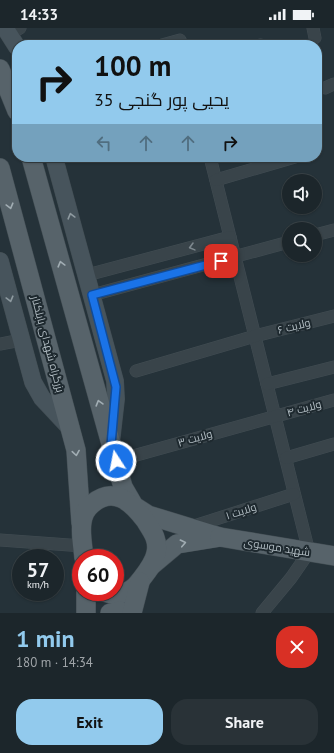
<!DOCTYPE html>
<html lang="en">
<head>
<meta charset="utf-8">
<style>
  :root { --surface:#1c262b; --page:#293237; --text:#f1f3f6; --muted:#a0a5a9; --line:#3a4347; --accent:#92caed }
  body { margin:0; font-family:"PT Sans",Cairo,sans-serif; background:var(--page); color:var(--text); height:100vh; display:flex; flex-direction:column; font-size:15px; white-space:nowrap }
  * { box-sizing:border-box; margin:0 }
  p { font-size:13px; color:var(--muted) }
  .icon { flex:none; width:22px; height:22px; fill:none; stroke:currentColor; stroke-width:2; stroke-linecap:round; stroke-linejoin:round }
  .map { position:relative; height:585px; overflow:hidden }
  .details { display:flex; flex-direction:column; background:var(--surface); flex:1 }
  .details>* { flex:none }
  .hud { position:absolute; left:12px; top:12px; width:310px; height:122px; border-radius:16px; box-shadow:0 1px 3px #0004,0 0 0 1px var(--line); background:#92caed; color:#111; overflow:hidden }
  .buttons { position:absolute; left:282px; top:146px; display:grid; gap:8px }
  .buttons a { display:grid; place-items:center; width:40px; height:40px; border-radius:50%; background:var(--surface); box-shadow:0 1px 3px #0004,0 0 0 1px var(--line); font-size:20px }
  .speed { position:absolute; left:12px; top:521px; display:flex; gap:8px; font-size:20px; font-weight:700; text-align:center }
  .speed>* { display:grid; place-content:center; width:52px; height:52px; border-radius:50%; background:var(--surface); box-shadow:0 1px 3px #0004,0 0 0 1px var(--line); line-height:1 }
  .speed small { font-size:10px; font-weight:400 }
  .speed .limit { border:6px solid #d22; background:#fff; color:#111 }
  .pin { position:absolute; display:grid; place-items:center; width:34px; height:34px; color:#fff; margin:-17px; border-radius:8px; box-shadow:0 2px 6px #0006 }
  .me { position:absolute; width:44px; margin:-22px; rotate:349deg; stroke-linejoin:round; filter:drop-shadow(0 0 3px #0008) }
  .turn { display:flex; align-items:center; gap:14px; height:84px; padding:0 16px; font-size:18px }
  .turn .icon { width:52px; height:52px; stroke-width:2.5 }
  .turn b { display:block; font-size:28px; line-height:34px }
  .lanes { display:flex; align-items:center; height:38px; padding:0 16px; background:#0003; justify-content:center; gap:20px; direction:ltr }
  .lanes .off { opacity:.35 }
  .round { display:grid; place-items:center; flex:none; width:42px; height:42px; border-radius:16px; background:var(--page) }
  .summary { display:flex; align-items:center; justify-content:space-between; height:68px; padding:0 16px }
  h1 { font-size:24px; font-weight:700; line-height:30px; color:var(--accent) }
  .cta { display:flex; gap:8px; margin-top:auto; padding:8px 16px }
  .cta a { flex:1; height:46px; border-radius:16px; background:var(--accent); color:#111; font-size:16px; font-weight:700; line-height:46px; text-align:center }
  .cta a+a { background:var(--page); color:var(--text) }
  .status { display:flex; justify-content:space-between; align-items:center; height:28px; padding:0 20px; background:var(--surface); direction:ltr }
  .status svg { height:11px; fill:currentColor }
  .map>svg:first-child { display:block }
  .lines { fill:none; stroke-linecap:round; stroke-linejoin:round }
  .street-casing { stroke:#424d53; stroke-width:13 }
  .secondary-casing { stroke:#424d53; stroke-width:18 }
  .primary-casing { stroke:#424d53; stroke-width:20 }
  .street { stroke:#39444a; stroke-width:12 }
  .secondary { stroke:#47545c; stroke-width:17 }
  .primary { stroke:#57636a; stroke-width:19 }
  .oneway { stroke:#a1adb3 }
  .oneway2 { stroke:#8e9aa0 }
  .oneway3 { stroke:#7d888e }
  .route-casing { stroke:#114b97; stroke-width:10 }
  .route { stroke:#1a73e8; stroke-width:7 }
  .labels { text-anchor:middle; dominant-baseline:central; stroke-width:4; stroke-linejoin:round; paint-order:stroke }
  .street-label { font-size:11px; fill:#b4bfc5; stroke:#1e292f }
</style>
</head>
<body>
<div class="status"><b>14:33</b><svg viewBox="0 0 49 12"><path d="M0 12V9h3v3zM5 12V6h3v6zM10 12V3h3v9zM15 12V0h3v12zM26 1h20v11H26zM47 4h2v5h-2z"/></svg></div>
<div class="map">
<svg width="334" height="585" viewBox="0 0 334 585">
  <rect width="100%" height="100%" fill="#253239"/>
  <g class="lines">
    <defs>
      <g id="street">
        <path d="M313,0L315,10"/>
        <path d="M9,6L20,0"/>
        <path d="M162,17L180,12L182,17"/>
        <path d="M260,17H261"/>
        <path d="M325,60L334,56"/>
        <path d="M210,129L309,524L291,550L262,585"/>
        <path d="M216,152L295,129"/>
        <path d="M315,207L334,202"/>
        <path d="M87,247L230,209"/>
        <path d="M92,267L289,214"/>
        <path d="M0,316L21,312"/>
        <path d="M136,343L255,308L334,288"/>
        <path d="M267,356L334,339"/>
        <path d="M286,430L334,416"/>
        <path d="M115,433L334,372"/>
        <path d="M191,499L294,466"/>
        <path d="M0,512L83,518"/>
      </g>
      <g id="secondary">
        <path d="M5,0L17,19"/>
        <path d="M54,129L115,353L116,371L111,415"/>
        <path d="M0,233L33,354L42,370L71,401"/>
      </g>
      <g id="primary">
        <path d="M0,41L17,83"/>
        <path d="M31,129L123,459L134,478L148,487L220,509L177,516L152,537"/>
        <path d="M0,140L76,422L81,495"/>
        <path d="M220,509L334,528"/>
        <path d="M84,530C83,519 80,505 82,494C83,487 87,480 92,476C114,457 132,475 145,492C152,503 159,512 156,525C154,536 146,545 139,554C131,565 117,569 104,564"/>
        <path d="M86,564V585"/>
        <path d="M110,585L120,583L126,585"/>
        <path d="M132,585L140,554"/>
      </g>
    </defs>
    <use href="#street" class="street-casing"/>
    <use href="#secondary" class="secondary-casing"/>
    <use href="#primary" class="primary-casing"/>
    <use href="#street" class="street"/>
    <use href="#secondary" class="secondary"/>
    <use href="#primary" class="primary"/>
  </g>
  <defs><path id="oneway-chevron" d="M-2-3.5L2.5 0L-2 3.5" fill="none" stroke-width="1.6" stroke-linecap="round" stroke-linejoin="round"/></defs>
  <g class="oneway">
    <use href="#oneway-chevron" transform="translate(10 178) rotate(75)"/>
    <use href="#oneway-chevron" transform="translate(61 236) rotate(-105)"/>
    <use href="#oneway-chevron" transform="translate(99 375) rotate(-106)"/>
    <use href="#oneway-chevron" transform="translate(76 425) rotate(81)"/>
    <use href="#oneway-chevron" transform="translate(183 515) rotate(-12)"/>
  </g>
  <g class="oneway2">
    <use href="#oneway-chevron" transform="translate(71 188) rotate(-105)"/>
    <use href="#oneway-chevron" transform="translate(10 271) rotate(75)"/>
  </g>
  <use class="oneway3" href="#oneway-chevron" transform="translate(192 219) rotate(165)"/>
  <g class="lines">
    <defs>
      <path id="route" d="M116,433L111,417L116,359L92,267L221,233"/>
    </defs>
    <use href="#route" class="route-casing"/>
    <use href="#route" class="route"/>
  </g>
  <g class="labels">
    <g class="street-label">
      <text transform="translate(294 298) rotate(-14)">ولایت ۶</text>
      <text transform="translate(48 316) rotate(75)">بزرگراه شهدای بابلکنار</text>
      <text transform="translate(304 380) rotate(-15)">ولایت ۴</text>
      <text transform="translate(195 410) rotate(-16)">ولایت ۳</text>
      <text transform="translate(241 483) rotate(-18)">ولایت ۱</text>
      <text transform="translate(277 519) rotate(9)">شهید موسوی</text>
    </g>
  </g>
</svg>
<div class="buttons">
<a><svg class="icon" aria-label="sound" viewBox="0 0 24 24"><path d="M4 9h4l5-4v14l-5-4H4zM17 9q2 3 0 6"/></svg></a>
<a><svg class="icon" aria-label="search" viewBox="0 0 24 24"><circle cx="10" cy="10" r="6"/><path d="M15 15l6 6"/></svg></a>
</div>
<div class="speed"><div>57<small>km/h</small></div><div class="limit">60</div></div>
<div class="pin" style="left:221px;top:233px;background:#d93025"><svg class="icon" aria-label="arrive" viewBox="0 0 24 24"><path d="M6 21V4h12l-3 4 3 4H6"/></svg></div>
<svg class="me" style="left:116px;top:433px" viewBox="-20 -20 40 40"><circle r="17" fill="#1a73e8" stroke="#fff" stroke-width="3"/><path d="M0-11L8 9 0 5-8 9z" fill="#fff"/></svg>
<div class="hud">
<div class="turn"><svg class="icon" aria-label="right" viewBox="0 0 24 24"><path d="M7 20v-9h11M14 6l5 5-5 5"/></svg><div><b>100 m</b>یحیی پور گنجی 35</div></div>
<div class="lanes"><svg class="icon off" aria-label="left" viewBox="0 0 24 24"><path d="M17 20v-9H6M10 6l-5 5 5 5"/></svg><svg class="icon off" aria-label="ahead" viewBox="0 0 24 24"><path d="M12 20V5M6 11l6-6 6 6"/></svg><svg class="icon off" aria-label="ahead" viewBox="0 0 24 24"><path d="M12 20V5M6 11l6-6 6 6"/></svg><svg class="icon" aria-label="right" viewBox="0 0 24 24"><path d="M7 20v-9h11M14 6l5 5-5 5"/></svg></div>
</div>
</div>
<section class="details">
<div class="summary"><div><h1>1 min</h1><p>180 m · 14:34</p></div><a class="round" style="background:#d93025;color:#fff"><svg class="icon" aria-label="close" viewBox="0 0 24 24"><path d="M6 6l12 12M18 6L6 18"/></svg></a></div>
<div class="cta"><a>Exit</a><a>Share</a></div>
</section>
</body>
</html>
